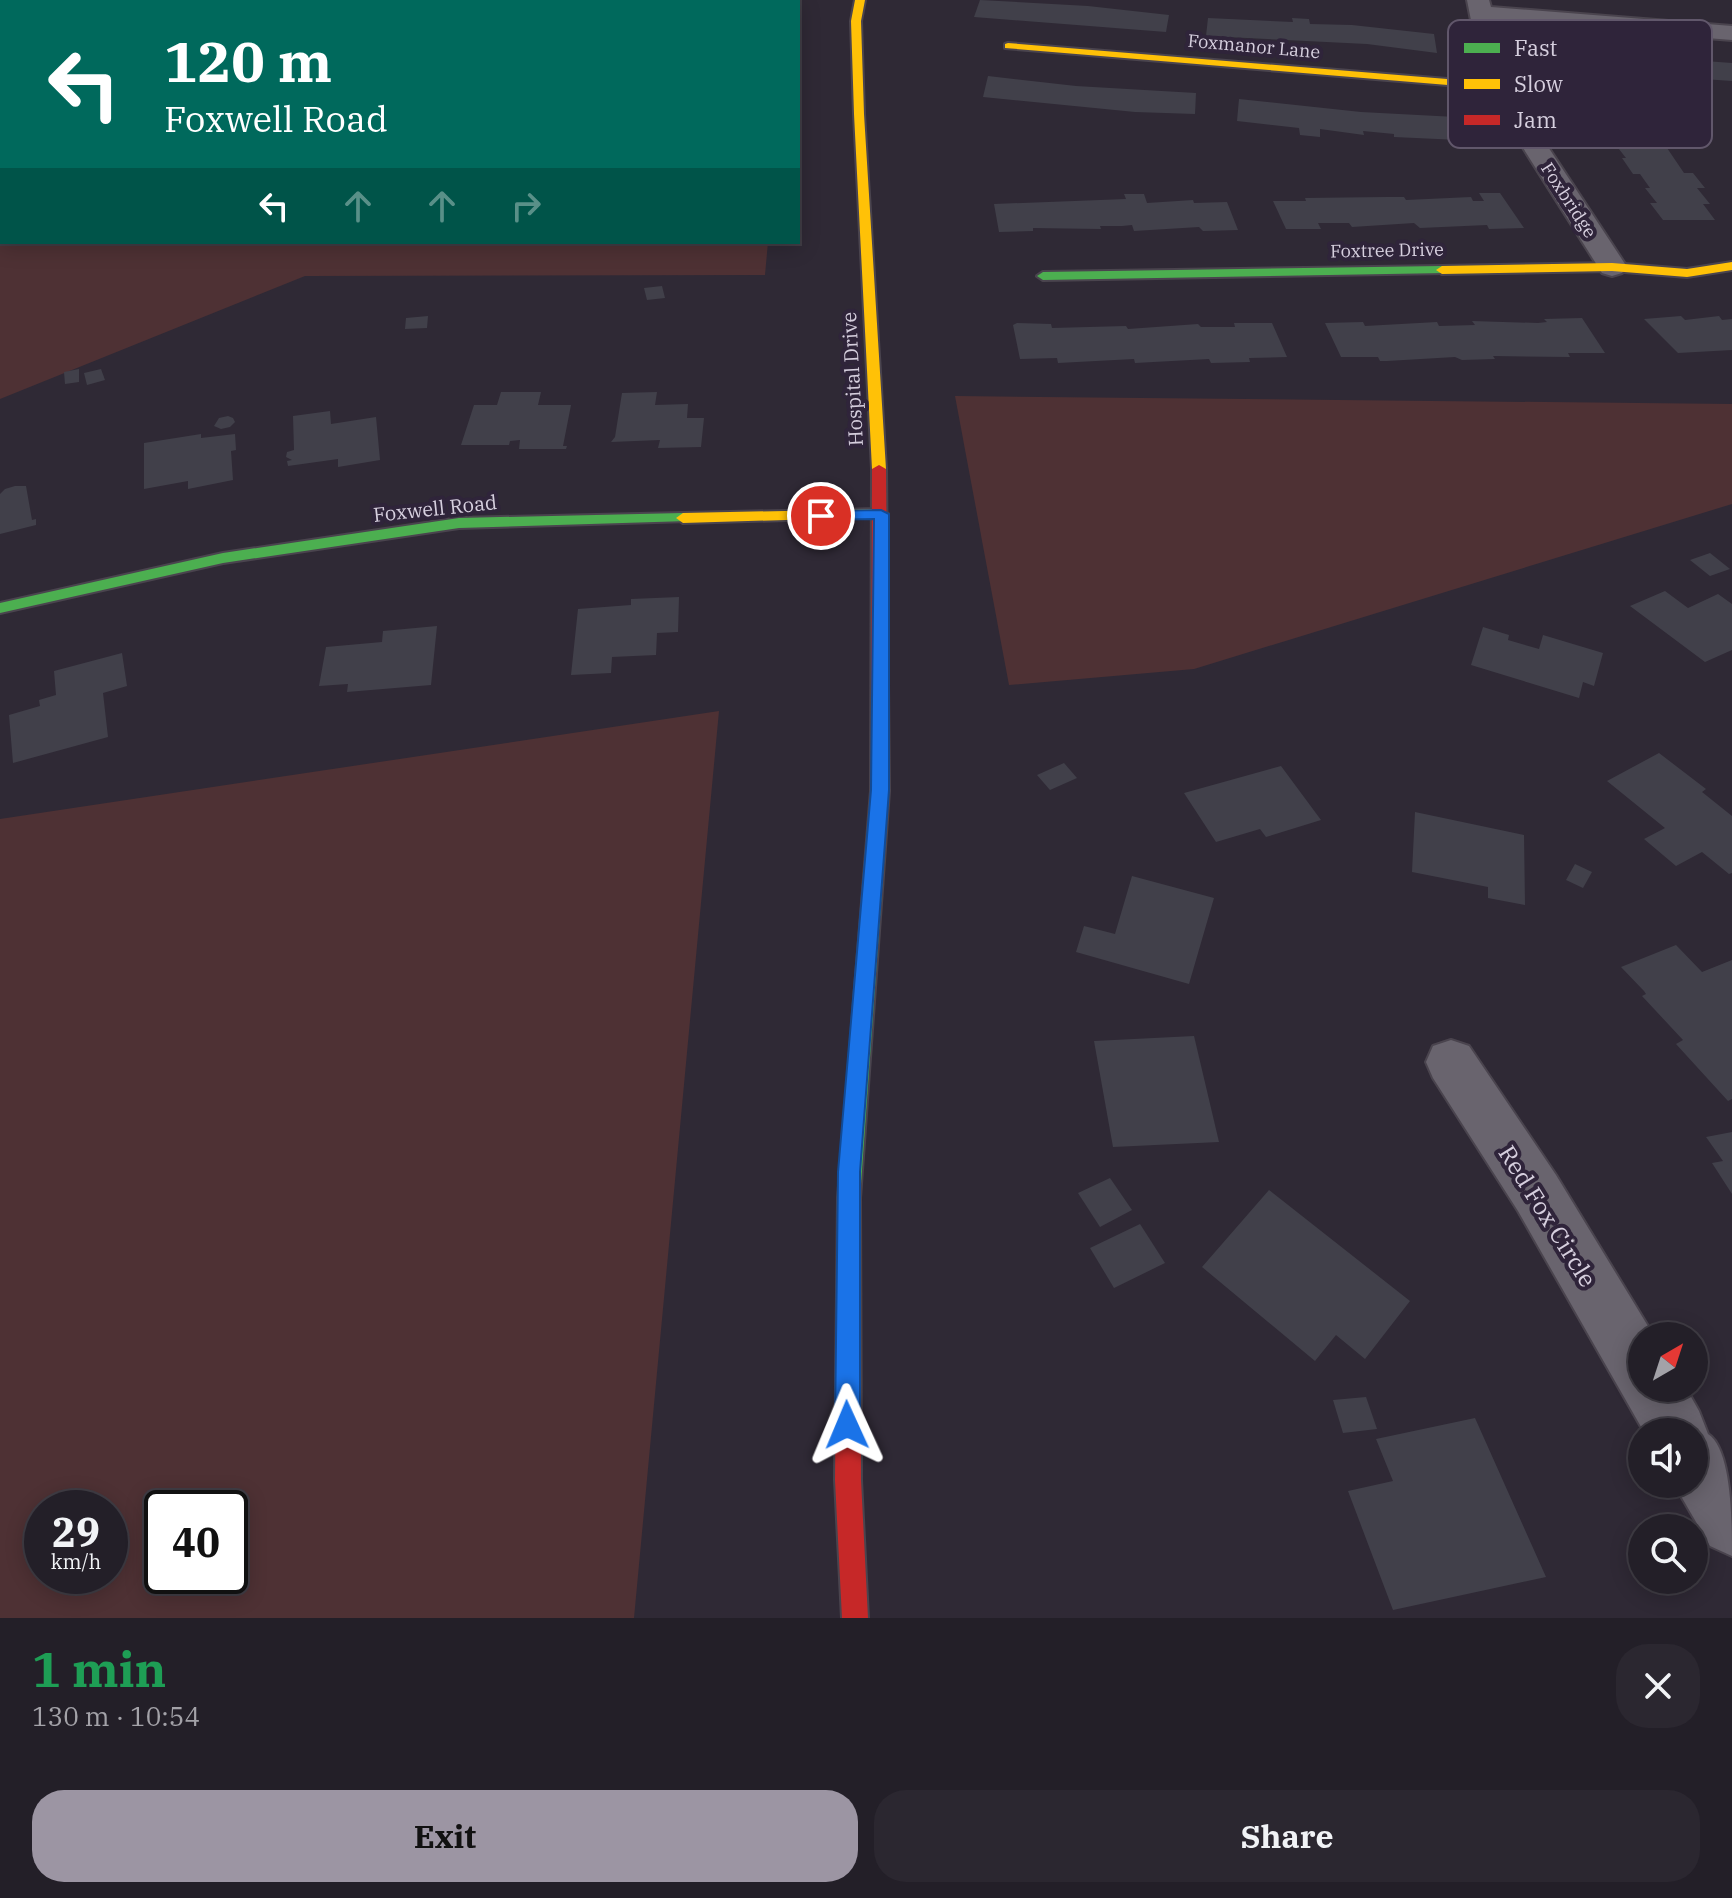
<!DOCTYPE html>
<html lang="en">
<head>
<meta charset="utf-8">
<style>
  :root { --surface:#231f28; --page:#2b2730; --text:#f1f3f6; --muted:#a3a2a8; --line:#403d45; --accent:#9c95a3 }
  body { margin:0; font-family:"IBM Plex Serif",serif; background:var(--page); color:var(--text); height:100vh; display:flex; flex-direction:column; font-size:30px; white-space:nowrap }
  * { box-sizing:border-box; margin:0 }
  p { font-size:26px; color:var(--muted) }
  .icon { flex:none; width:44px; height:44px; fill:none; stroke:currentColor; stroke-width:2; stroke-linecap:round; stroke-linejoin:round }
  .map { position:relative; height:1618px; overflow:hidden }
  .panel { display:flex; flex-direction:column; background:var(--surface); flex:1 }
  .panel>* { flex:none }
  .banner { position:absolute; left:0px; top:0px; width:800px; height:244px; box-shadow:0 4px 20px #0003,0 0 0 2px var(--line); background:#00695c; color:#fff; overflow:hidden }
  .needle { width:52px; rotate:39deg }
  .fabs { position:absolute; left:1628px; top:1322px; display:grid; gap:16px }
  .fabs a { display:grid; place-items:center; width:80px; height:80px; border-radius:50%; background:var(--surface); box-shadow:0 4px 20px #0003,0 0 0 2px var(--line); font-size:40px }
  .speed { position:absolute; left:24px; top:1490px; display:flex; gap:16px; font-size:40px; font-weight:700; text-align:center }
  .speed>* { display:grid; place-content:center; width:104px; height:104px; border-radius:50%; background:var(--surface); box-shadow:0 4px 20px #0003,0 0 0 2px var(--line); line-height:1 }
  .speed small { font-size:20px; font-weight:400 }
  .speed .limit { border:4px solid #111; border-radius:12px; background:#fff; color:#111 }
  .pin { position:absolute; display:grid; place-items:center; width:68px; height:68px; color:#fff; margin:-34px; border:4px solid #fff; border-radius:50%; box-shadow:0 2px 8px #0007 }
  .me { position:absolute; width:88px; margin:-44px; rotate:359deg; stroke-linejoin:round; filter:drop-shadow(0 0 6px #0008) }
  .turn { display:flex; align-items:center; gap:28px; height:168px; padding:0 32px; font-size:36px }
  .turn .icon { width:104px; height:104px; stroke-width:2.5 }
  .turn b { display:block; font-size:56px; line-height:68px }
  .lanes { display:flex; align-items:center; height:76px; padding:0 32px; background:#0003; justify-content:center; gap:40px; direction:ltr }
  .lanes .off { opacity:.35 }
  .round { display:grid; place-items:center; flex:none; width:84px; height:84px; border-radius:32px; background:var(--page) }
  .overview { display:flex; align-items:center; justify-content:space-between; height:136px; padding:0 32px }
  h1 { font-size:48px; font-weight:700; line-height:60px; color:#1e9e55 }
  .action { display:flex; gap:16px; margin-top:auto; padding:16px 32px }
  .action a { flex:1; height:92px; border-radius:32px; background:var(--accent); color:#111; font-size:32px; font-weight:700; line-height:92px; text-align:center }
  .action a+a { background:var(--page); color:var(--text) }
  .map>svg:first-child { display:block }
  .green { fill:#4e3134; fill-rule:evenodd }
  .building { fill:#41404a }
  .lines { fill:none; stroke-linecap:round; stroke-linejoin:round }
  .street-casing { stroke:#4a444e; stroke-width:4 }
  .fast-casing { stroke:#4a444e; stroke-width:4 }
  .slow-casing { stroke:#4a444e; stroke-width:4 }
  .jam-casing { stroke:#4a444e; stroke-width:4 }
  .street { fill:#69646e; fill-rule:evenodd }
  .fast { fill:#4caf50; fill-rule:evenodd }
  .slow { fill:#ffc107; fill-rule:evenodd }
  .jam { fill:#c62828; fill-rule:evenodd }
  .route { fill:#1a73e8; stroke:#114b97; stroke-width:2 }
  .labels { text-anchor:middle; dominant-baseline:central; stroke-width:8; stroke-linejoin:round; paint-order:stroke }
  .far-street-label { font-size:18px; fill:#d6cfde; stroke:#2f243a }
  .street-label { font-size:20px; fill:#d6cfde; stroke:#2f243a }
  .near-street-label { font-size:24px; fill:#d6cfde; stroke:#2f243a }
  .key { fill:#2f243a; stroke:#61576b; stroke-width:2 }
  .key-label { font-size:22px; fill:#d6cfde }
</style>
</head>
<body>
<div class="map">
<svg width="1732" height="1618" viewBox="0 0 1732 1618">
  <rect width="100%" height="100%" fill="#2f2935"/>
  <g class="green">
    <path d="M273,0H794L273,2Z"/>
    <path d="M0,153L2,242H768L765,275L305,276L0,399Z"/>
    <path d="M955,396L1732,404V504L1194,669L1009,685Z"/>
    <path d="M719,711L634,1618H0V819ZM42,1508H110V1576H42ZM162,1508H230V1576H162Z"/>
  </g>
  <g class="building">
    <path d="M980,0L1088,6L1169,15L1166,32L974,17Z"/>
    <path d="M1208,18L1293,22L1292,18L1309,19L1310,24L1352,25L1434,34L1437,53L1367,44L1206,36Z"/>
    <path d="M1535,44L1596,53L1732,63V81L1602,72L1539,63Z"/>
    <path d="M988,76L1076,86L1196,93L1195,114L1135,112L983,97Z"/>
    <path d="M1239,99L1361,112L1456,117L1459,140L1394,137V134L1363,131L1364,135L1320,129V137L1300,135L1299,128L1237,121Z"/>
    <path d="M1581,103H1647L1654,112H1640L1670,144L1665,145L1684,173H1693L1705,188H1697L1710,204H1703L1715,220H1663L1650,203H1657L1645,188H1650L1640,174H1633L1622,158H1626L1615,144H1620L1610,131H1605L1595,117L1583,110Z"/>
    <path d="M1479,193H1500L1524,228L1489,229L1487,225L1420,228L1414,223L1352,227L1349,223H1318L1321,229H1286L1273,201H1306L1305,198L1386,197H1404L1406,200L1471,197L1473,201H1484Z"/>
    <path d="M1124,194H1144L1147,203L1193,200L1194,203L1227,202L1238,230L1203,231L1199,227L1134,231L1132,225L1122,226H1100L1101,229L1033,228V231L999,232L994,204L1126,199Z"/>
    <path d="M662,286L665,298L647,300L644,288Z"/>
    <path d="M428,316L427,328L405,329L406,318Z"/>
    <path d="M1681,316L1685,320L1719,316L1722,320L1732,319V350L1678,353L1644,319Z"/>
    <path d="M1582,318L1605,353H1568L1570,357L1493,356L1495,359L1462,360L1455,357L1387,361H1380L1378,357H1341L1325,323L1363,322L1365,326L1437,322L1439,326L1475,325L1472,321L1538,323L1547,322L1544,319Z"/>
    <path d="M1017,323L1051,324L1052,328L1126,326L1128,329L1198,324L1201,327H1235L1234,323H1272L1287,357L1249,358L1250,362L1211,363L1209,359L1135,363L1134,359L1058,363L1057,358L1020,359L1013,325Z"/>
    <path d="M79,369V382L65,384L64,372Z"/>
    <path d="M101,369L105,380L87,385L84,373Z"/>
    <path d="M501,392H541L538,405H571L563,446H567L566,449H519L520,440L510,441L509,445H461L474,405H497Z"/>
    <path d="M657,392L655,405L688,404L687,418H704L701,447L658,448L660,440L611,442L615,437L622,393Z"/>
    <path d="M330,411L331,424L376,417L380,460L338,467V459L288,466L287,461L292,460L286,457L287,452L294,450L293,416Z"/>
    <path d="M228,416L233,418L235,422L230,427L221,429L214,426L219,418Z"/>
    <path d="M201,434V438L235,434L236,450L231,451L233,480L188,489V481L144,489V443Z"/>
    <path d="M15,486H26L32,520L36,519V525L0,534V494L5,489Z"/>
    <path d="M1710,553L1730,569L1710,576L1690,560Z"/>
    <path d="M1665,591L1688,608L1718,594L1732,604V650L1705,662L1630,606Z"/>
    <path d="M679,597L678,632L657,633L656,655L612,657L611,673L571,675L578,609L631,605V599Z"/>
    <path d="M437,626L431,685L347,692L348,684L319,686L326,647L382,642L383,631Z"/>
    <path d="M1483,627L1509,635L1508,640L1539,649L1543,635L1603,653L1594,686L1583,682L1579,698L1471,665Z"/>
    <path d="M122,653L127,686L103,693L108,737L13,763L9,715L40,706L39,700L56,695L54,671Z"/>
    <path d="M1659,753L1706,789L1702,792L1732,816V873L1729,874L1702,852L1676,866L1644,839L1665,828L1607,781Z"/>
    <path d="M1064,763L1077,778L1050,790L1037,775Z"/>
    <path d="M1281,766L1321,820L1266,837L1260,829L1216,842L1184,793Z"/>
    <path d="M1415,812L1524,835L1525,905L1488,898V887L1412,872Z"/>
    <path d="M1575,864L1592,872L1583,888L1566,880Z"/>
    <path d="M1132,876L1214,898L1189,984L1076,952L1084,926L1115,934Z"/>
    <path d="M1676,945L1702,972L1732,960V1099L1728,1101L1676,1044L1683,1040L1642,996L1646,994L1644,991L1621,967Z"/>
    <path d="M1194,1036L1219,1142L1113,1147L1094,1041Z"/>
    <path d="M1732,1132V1194L1712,1163L1723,1161L1706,1137Z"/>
    <path d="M1110,1178L1132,1210L1100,1227L1078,1193Z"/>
    <path d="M1269,1190L1410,1301L1365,1359L1336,1335L1315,1361L1202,1267Z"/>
    <path d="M1140,1224L1165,1263L1114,1288L1090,1248Z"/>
    <path d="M1366,1397L1377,1429L1343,1433L1333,1400Z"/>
    <path d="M1475,1418L1546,1577L1393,1610L1348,1491L1393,1481L1376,1439Z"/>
  </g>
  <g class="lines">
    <defs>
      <g id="street">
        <path d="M1467,0H1489L1491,7L1732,26V40L1494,21L1508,86L1627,267L1622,273L1612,276L1602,273L1484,86Z"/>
        <path d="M1451,1040L1469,1046L1556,1175L1654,1336H1642V1388H1686L1699,1411L1708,1434C1732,1449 1732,1523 1732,1556L1710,1546L1674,1484H1694V1432H1644L1518,1211L1433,1078L1426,1062L1433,1046Z"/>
      </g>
      <g id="fast">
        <path d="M1442,266L1448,270L1446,273L1043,280L1037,276L1043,272Z"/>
        <path d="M683,513L690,518L688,521L459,528L223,563L0,613V603L223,553L459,518Z"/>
        <path d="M880,784L889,791L860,1198L857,1205L849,1208L841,1205L838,1198L871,791Z"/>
      </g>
      <g id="slow">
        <path d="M855,0H865L861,21L864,114L886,469L879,473L872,469L854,114L851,21Z"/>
        <path d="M1008,43L1496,83L1501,86L1496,89L1005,48V44Z"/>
        <path d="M1732,262V270L1687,277L1612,271L1442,274L1436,270L1442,266L1612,263L1687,269Z"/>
        <path d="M881,509L888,514L886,517L683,523L676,518L683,513Z"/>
      </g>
      <g id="jam">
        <path d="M879,465L886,469L889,791L880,798L871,791L872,469Z"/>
        <path d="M849,1188L857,1191L860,1198L861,1480L868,1618H842L835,1480L838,1198L841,1191Z"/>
      </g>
    </defs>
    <use href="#street" class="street-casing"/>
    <use href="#fast" class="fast-casing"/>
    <use href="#slow" class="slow-casing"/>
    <use href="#jam" class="jam-casing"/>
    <use href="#street" class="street"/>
    <use href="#fast" class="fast"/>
    <use href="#slow" class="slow"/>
    <use href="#jam" class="jam"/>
  </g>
  <path class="route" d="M881,510L889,514V790L860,1172V1425L856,1433L847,1437L839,1433L835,1425L838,1172L871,790L874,519L821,520L814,516L821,511Z"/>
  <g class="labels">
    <g class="far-street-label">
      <text transform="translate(1254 46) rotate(5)">Foxmanor Lane</text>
      <text transform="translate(1569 200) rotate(57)">Foxbridge</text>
      <text transform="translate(1387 250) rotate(-1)">Foxtree Drive</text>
    </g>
    <g class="street-label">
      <text transform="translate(852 379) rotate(-93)">Hospital Drive</text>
      <text transform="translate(435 508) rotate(-6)">Foxwell Road</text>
    </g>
    <g class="near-street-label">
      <text transform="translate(1548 1216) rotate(58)">Red Fox Circle</text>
    </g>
  </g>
  <rect x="1448" y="20" width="264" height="128" rx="12" class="key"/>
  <rect x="1464" y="43" width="36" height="10" fill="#4caf50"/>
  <rect x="1464" y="79" width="36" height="10" fill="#ffc107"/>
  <rect x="1464" y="115" width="36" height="10" fill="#c62828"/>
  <g class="key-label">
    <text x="1514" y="56">Fast</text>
    <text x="1514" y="92">Slow</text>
    <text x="1514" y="128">Jam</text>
  </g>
</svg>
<div class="fabs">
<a><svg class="needle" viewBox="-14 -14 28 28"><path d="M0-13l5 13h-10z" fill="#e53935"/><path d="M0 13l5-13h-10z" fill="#a3a2a8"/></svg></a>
<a><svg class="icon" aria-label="sound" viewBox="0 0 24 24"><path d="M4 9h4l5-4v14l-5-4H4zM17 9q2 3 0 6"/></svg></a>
<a><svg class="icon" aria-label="search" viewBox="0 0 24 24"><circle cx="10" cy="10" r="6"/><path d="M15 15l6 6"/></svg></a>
</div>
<div class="speed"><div>29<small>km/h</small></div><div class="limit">40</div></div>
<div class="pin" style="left:821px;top:516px;background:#d93025"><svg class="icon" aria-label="arrive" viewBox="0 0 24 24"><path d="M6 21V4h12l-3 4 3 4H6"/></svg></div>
<svg class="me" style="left:847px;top:1425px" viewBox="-20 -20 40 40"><path d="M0-17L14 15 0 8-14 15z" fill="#1a73e8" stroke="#fff" stroke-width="4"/></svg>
<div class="banner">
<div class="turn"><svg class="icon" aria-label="left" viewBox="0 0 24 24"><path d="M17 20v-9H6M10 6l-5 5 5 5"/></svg><div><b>120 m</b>Foxwell Road</div></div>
<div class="lanes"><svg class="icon" aria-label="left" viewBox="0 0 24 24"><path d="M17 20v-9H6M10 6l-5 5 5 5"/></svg><svg class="icon off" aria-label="ahead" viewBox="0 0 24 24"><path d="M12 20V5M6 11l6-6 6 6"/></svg><svg class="icon off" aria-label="ahead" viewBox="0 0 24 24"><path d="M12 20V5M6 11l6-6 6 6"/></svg><svg class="icon off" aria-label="right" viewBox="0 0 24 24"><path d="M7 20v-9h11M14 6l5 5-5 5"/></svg></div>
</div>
</div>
<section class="panel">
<div class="overview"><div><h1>1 min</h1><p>130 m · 10:54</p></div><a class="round"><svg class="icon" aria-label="close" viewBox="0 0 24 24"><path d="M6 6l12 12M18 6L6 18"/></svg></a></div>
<div class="action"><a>Exit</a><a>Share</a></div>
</section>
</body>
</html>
